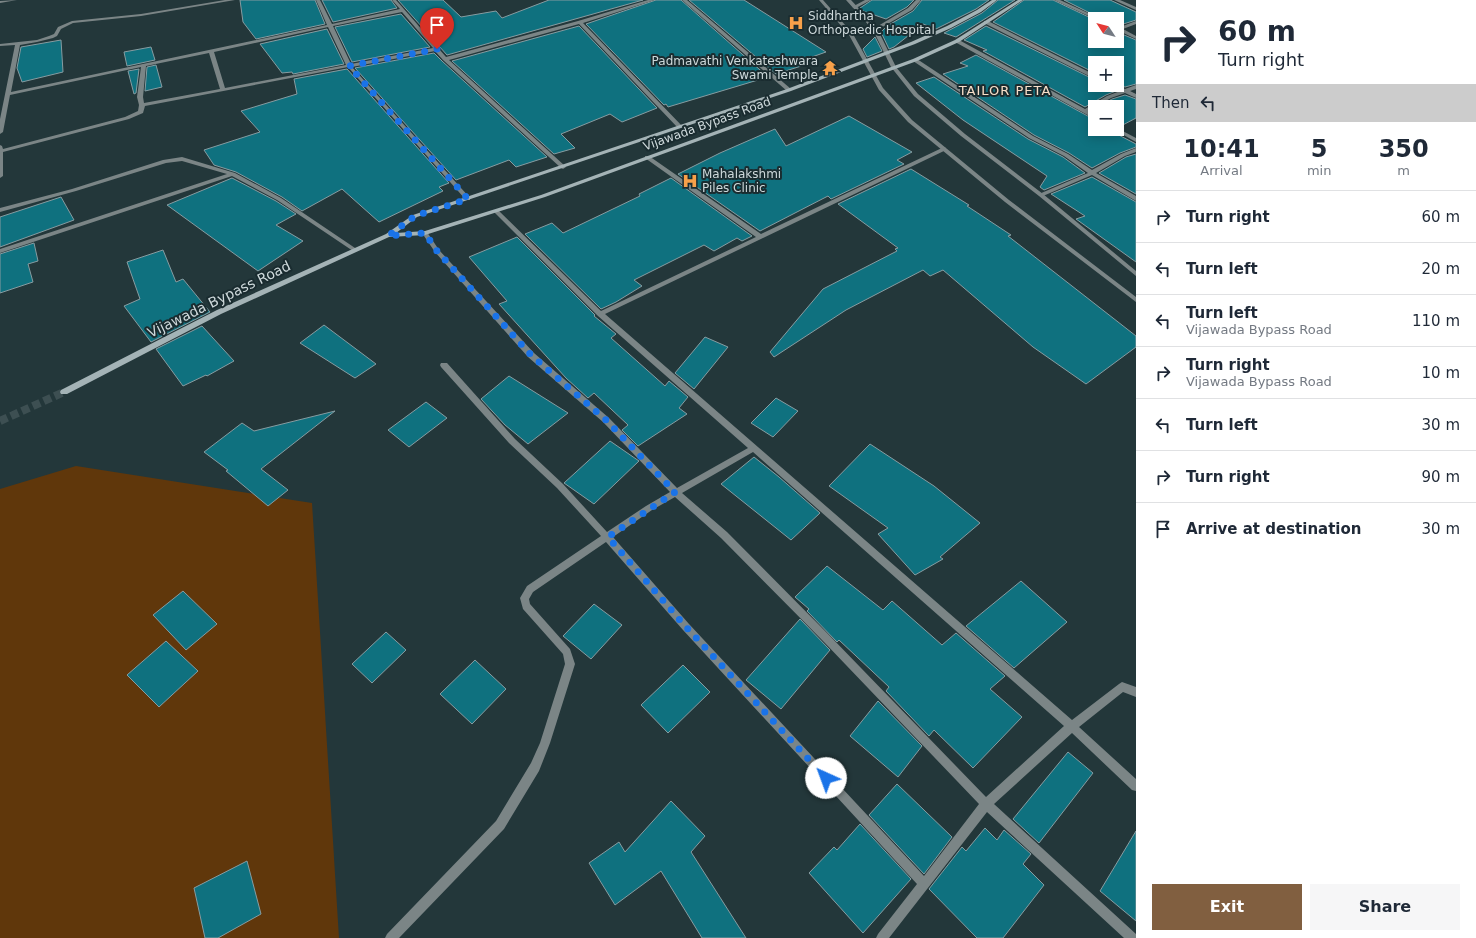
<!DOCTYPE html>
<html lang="en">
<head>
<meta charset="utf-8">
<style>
  :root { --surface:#fff; --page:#f6f6f7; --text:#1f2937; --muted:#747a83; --line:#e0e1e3; --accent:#815f40 }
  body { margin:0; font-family:"DejaVu Sans",sans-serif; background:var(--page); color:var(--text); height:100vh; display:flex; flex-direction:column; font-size:15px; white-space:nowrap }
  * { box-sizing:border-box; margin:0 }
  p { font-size:13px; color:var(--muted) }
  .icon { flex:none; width:22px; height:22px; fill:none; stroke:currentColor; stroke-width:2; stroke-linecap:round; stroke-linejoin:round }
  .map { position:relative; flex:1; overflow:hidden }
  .side { display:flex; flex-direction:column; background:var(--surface); width:340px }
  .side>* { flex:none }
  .top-card { background:#fff; color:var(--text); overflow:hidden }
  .needle { width:26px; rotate:306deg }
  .buttons { position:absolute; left:1088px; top:12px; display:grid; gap:8px }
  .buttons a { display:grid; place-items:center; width:36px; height:36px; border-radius:0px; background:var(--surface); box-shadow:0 2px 10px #0003; font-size:20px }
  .pin { position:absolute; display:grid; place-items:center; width:34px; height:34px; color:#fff; margin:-41px -17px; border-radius:50% 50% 50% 0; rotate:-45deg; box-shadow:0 0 4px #0007 }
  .pin .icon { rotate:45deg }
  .me { position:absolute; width:44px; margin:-22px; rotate:317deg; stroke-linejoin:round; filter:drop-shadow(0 0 3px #0008) }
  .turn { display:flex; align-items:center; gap:14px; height:84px; padding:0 16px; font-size:18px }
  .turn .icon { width:52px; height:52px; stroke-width:2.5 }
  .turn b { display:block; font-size:28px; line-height:34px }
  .then { display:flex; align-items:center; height:38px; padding:0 16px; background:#0003; gap:8px; font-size:15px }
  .eta { display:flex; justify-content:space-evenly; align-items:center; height:68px; text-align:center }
  .eta b { font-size:24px; font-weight:700; line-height:28px }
  .cta { display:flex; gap:8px; margin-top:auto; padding:8px 16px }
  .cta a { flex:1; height:46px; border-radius:0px; background:var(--accent); color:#fff; font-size:16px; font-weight:700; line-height:46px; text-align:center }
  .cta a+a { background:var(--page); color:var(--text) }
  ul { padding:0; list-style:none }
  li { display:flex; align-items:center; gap:12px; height:52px; padding:0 16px; border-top:1px solid var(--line) }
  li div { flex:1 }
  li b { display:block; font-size:15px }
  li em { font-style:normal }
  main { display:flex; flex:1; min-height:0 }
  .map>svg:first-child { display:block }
  .green { fill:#60370b }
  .building { fill:#0f717f; stroke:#879ca1 }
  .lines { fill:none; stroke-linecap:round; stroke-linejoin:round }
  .secondary-tunnel { stroke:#3d4f52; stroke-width:8; stroke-dasharray:8 4; stroke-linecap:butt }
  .minor { fill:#7b8586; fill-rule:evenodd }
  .tertiary { fill:#7b8586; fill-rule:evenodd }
  .secondary { fill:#a4b3b6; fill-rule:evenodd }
  .route { stroke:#1a73e8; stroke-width:7; stroke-dasharray:0 12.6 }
  .labels { text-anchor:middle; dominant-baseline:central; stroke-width:4; stroke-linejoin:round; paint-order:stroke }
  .far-poi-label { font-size:12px; fill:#ced9db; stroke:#1a2c30; text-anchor:start }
  .far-street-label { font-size:12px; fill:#ced9db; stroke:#1a2c30 }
  .far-neighbourhood-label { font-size:13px; letter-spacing:1px; fill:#f8dfc9; stroke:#1a2c30 }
  .street-label { font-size:14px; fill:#ced9db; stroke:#1a2c30 }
</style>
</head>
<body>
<main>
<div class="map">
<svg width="1136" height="938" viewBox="0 0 1136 938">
  <rect width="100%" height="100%" fill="#23373a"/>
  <path class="green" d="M76,466L312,503L339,938H0V489Z"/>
  <g class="building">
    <path d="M240,0H315L325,24L256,39L243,22Z"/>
    <path d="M322,0H391L397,8L333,22Z"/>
    <path d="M398,0H443L461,17L496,11L502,18L549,0H643L447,55Z"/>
    <path d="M656,0H681L768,77L668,107L666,104L664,105L586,24Z"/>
    <path d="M689,0H744L826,52L809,58L814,62L776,74Z"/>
    <path d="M872,0H914L907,7L886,19L863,11L860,8Z"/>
    <path d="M922,0H989L976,9L936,29L923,24L894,47L889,49L881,32L887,26L913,11Z"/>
    <path d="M998,0H1015L956,37L944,33L982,13Z"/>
    <path d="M1024,0H1053L1095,20V41H1117V32L1136,40V84L1125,87L1117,84V63H1095V73L993,22Z"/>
    <path d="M1064,0H1110L1136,12V20L1117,26V19H1102Z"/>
    <path d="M401,14L430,47L352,62L335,27Z"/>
    <path d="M579,26L657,108L622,122L610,114L561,134L575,148L554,154L452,61Z"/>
    <path d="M986,26L1095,80V85H1107L1116,91L1106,95L1085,107L983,51L987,50L964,40Z"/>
    <path d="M327,29L344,64L293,74L292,72L282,73L260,44Z"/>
    <path d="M875,37L882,51L867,57L863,49Z"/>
    <path d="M61,40L63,72L22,82L17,68L21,47Z"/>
    <path d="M151,47L155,60L127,66L124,52Z"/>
    <path d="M434,53L442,61L547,157L516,167L509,160L456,180L355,68Z"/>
    <path d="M976,55L1095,120V129H1112L1113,130L1111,131L1136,144V147L1120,153L1092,168L1069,153L1034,135L943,74L968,66L960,63Z"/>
    <path d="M156,65L162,87L145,91L147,67Z"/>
    <path d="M139,69L136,93L134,94L128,71Z"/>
    <path d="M347,69L449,183L439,187L443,191L379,222L342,189L302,211L282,197L236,172L214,165L204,150L260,132L241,111L297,94L294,79Z"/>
    <path d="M934,77L1028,139L1063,157L1085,173L1044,190L1040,187L1047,176L963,120L916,83Z"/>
    <path d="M1125,95L1136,99V118L1119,127H1117V107H1098L1112,99Z"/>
    <path d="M849,116L912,152L897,160L904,164L831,199L828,196L760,231L678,174L720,153L775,129L786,146Z"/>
    <path d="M1136,154V194L1099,173L1126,157Z"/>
    <path d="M911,169L969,205L967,206L1011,235L1008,236L1136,336V347L1086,384L1033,347L943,270L930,276L923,270L846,310L774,357L770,352L823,289L897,251L895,249L898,248L838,204Z"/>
    <path d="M1092,177L1136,202V262L1076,219L1085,216L1051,194Z"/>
    <path d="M232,178L276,201L296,214L276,225L303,241L258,271L167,205Z"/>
    <path d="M671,178L752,236L742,241L737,238L714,251L704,245L634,280L642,286L616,302L601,309L525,234L552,223L563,233L640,196L639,194Z"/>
    <path d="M61,197L74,220L0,247V217Z"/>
    <path d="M517,237L595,315L594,316L616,334L611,338L665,386L669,381L688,397L679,408L687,414L638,446L622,430L628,425L594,393L588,398L566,378L499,304L507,301L469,257Z"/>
    <path d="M34,243L38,261L28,264L33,282L0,293V254Z"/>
    <path d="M163,250L176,282L183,279L210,312L151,342L124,306L140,299L127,262Z"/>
    <path d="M324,325L376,364L355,378L300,343Z"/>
    <path d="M202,326L234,361L207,376L206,375L183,386L156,349Z"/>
    <path d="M705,337L728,347L694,389L675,373Z"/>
    <path d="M509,376L568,413L528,444L505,425L481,399Z"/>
    <path d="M776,398L798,411L773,437L751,423Z"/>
    <path d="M426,402L447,418L409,447L388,430Z"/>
    <path d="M335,411L261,469L288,490L268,506L226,471L228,470L204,452L242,423L254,431Z"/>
    <path d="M610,441L639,461L594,504L564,483Z"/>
    <path d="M870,444L934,486L980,523L940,557L943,559L915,575L878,534L888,528L829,486Z"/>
    <path d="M754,457L779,477L820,513L791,540L721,484Z"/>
    <path d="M827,566L883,610L892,601L942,645L956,633L1005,676L990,689L1022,717L973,768L934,730L929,736L886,691L889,687L839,640L837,642L807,611L809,609L795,597Z"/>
    <path d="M1021,581L1067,622L1014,668L966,626Z"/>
    <path d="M183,591L217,624L186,650L153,615Z"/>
    <path d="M594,604L622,625L591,659L563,636Z"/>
    <path d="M800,619L830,650L781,709L746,680Z"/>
    <path d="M386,632L406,650L372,683L352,664Z"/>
    <path d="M166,641L198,671L159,707L127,675Z"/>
    <path d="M475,660L506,689L472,724L440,694Z"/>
    <path d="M683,665L710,692L668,733L641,705Z"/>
    <path d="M878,701L922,746L898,777L850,736Z"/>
    <path d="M1068,752L1093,773L1039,843L1013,819Z"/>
    <path d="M897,784L952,837L924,874L869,815Z"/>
    <path d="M671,801L705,836L691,852L746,938H702L661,871L615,905L589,863L619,842L625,852Z"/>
    <path d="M860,824L911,879L863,933L809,873L834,847L837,850Z"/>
    <path d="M985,828L997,840L1004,830L1031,854L1023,864L1044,885L1003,938H977L929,889L962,847L966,851Z"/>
    <path d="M1136,831V921L1100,891Z"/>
    <path d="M247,861L261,914L218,938H205L194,888Z"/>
  </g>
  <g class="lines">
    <path class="secondary-tunnel" d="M0,421L64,392"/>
    <g class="minor">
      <path d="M17,0L0,3V1Z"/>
      <path d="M225,0H235L141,16L73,23L61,29L57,36L53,38L37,42L20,45L11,92L327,25L316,0H320L332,24L400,9L392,0H396L446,57L578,21L648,0H655L583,23L683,127L678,128L579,24L449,60L565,166L566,167L563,169L561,168L443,60L435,51L352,67L470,198V200H466L348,67L145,106L143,113L129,119L3,152V176L0,178V145L2,146L3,149L125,117L138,111L139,105L137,97L141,67L10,95L3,132L0,134V119L15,45L0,46V44L37,40L49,36L54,34L58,27L72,21L141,14ZM402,12L433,48L351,64L333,26ZM328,27L346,65L225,88L214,52ZM209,53L220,89L144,103L143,97L146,66Z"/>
      <path d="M682,0H687L791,89V91H787Z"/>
      <path d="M865,0H871L856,8L852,7Z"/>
      <path d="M916,0H921L912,10L877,30L873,29L908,8Z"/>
      <path d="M1054,0H1060L1101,19H1095Z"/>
      <path d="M1114,0H1120L1136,7V10Z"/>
      <path d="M984,21H988L1095,75V79L984,23Z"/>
      <path d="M1136,21V24L1123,29L1136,36V39L1117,30V27H1120Z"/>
      <path d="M955,40H959L1085,109L1107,96L1120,91L1108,85H1115L1125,89L1136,85V89L1130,91L1136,94V98L1125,93L1111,98L1088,111L1095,115V119L1093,118L955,42Z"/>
      <path d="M913,59H917L1033,136L1068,154L1092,170L1121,154L1136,148V152L1125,156L1096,173L1136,196V201L1092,175L1043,196H1039V194L1088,173L1064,156L1029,138L913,61Z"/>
      <path d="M1117,128L1136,138V142L1113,129H1117Z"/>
      <path d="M944,147L946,148V150L605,314L1072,720L1119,684L1122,682L1136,687V697L1123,692L1079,727L1136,779V791L1132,790L1072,733L994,804L1136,934V938H1124L987,812L889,938H876L878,934L917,884L683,630L606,542L533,592L529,599L530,604L570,649L575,664L550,743L539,771L504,829L399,938H385L387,934L496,821L531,763L540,743L565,664L563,654L523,609L520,598L527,586L601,536L557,488L509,443L441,367L440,365L441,363H447L515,439L563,484L607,532L646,506L670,492L603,422L528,357L435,252L422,233L423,232H427L439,250L534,353L609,418L677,488L748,448L598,316L494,212V210H498L601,311L756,237L645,158V156H649L761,234ZM753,452L1064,726L986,797L830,636L727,532L682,493ZM675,497L721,538L824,642L979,804L924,876L689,624L613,537L652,510Z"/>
      <path d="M182,157L235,173L281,198L358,250L355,252L353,251L277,200L232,176L0,253V249L227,174L182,161L166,163L76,191L0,212V208L72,189L163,160Z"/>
    </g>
    <g class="tertiary">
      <path d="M819,0H823L853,34L883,88L912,120L1009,200L1136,297V302L1005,202L908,122L879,90L849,35Z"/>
      <path d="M846,0H851L877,28L896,67L918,94L965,134L1043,194L1136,271V276L1039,196L961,136L914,96L891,67L873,30Z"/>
    </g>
    <path class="secondary" d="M992,0H997L981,12L951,28L915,44L791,91L417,217L396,233L425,231L541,195L913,59L955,40L1018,0H1023L959,42L917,61L545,197L425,235L389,237L221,314L67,394H61L60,392L61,390L217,310L386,234L413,215L787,89L911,42L947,26L977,10Z"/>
  </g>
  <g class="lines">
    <path class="route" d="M437,49L349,66L468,199L415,216L388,236L425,233L437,251L531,355L606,420L675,492L608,537L686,627L826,778"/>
  </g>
  <defs>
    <symbol id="hospital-bare" viewBox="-9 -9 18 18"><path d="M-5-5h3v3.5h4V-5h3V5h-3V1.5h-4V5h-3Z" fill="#f8a14a" stroke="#1a2c30" stroke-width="2.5" paint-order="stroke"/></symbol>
    <symbol id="temple-bare" viewBox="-9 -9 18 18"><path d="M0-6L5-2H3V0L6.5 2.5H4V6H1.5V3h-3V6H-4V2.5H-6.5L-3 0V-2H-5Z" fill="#f8a14a" stroke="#1a2c30" stroke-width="2.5" paint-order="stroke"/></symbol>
  </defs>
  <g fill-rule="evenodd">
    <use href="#hospital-bare" x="785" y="12" width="22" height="22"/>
    <use href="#temple-bare" x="819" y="57" width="22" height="22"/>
    <use href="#hospital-bare" x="679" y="170" width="22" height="22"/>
  </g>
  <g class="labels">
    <g class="far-poi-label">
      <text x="808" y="16">Siddhartha<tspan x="808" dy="14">Orthopaedic Hospital</tspan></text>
      <text x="818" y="61" text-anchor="end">Padmavathi Venkateshwara<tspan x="818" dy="14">Swami Temple</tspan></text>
      <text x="702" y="174">Mahalakshmi<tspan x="702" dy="14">Piles Clinic</tspan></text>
    </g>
    <g class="far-street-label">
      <text transform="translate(707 124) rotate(-20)">Vijawada Bypass Road</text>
    </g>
    <g class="far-neighbourhood-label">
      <text x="1005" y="90">TAILOR PETA</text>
    </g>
    <g class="street-label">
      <text transform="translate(219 299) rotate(-26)">Vijawada Bypass Road</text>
    </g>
  </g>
</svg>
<div class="buttons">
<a><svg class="needle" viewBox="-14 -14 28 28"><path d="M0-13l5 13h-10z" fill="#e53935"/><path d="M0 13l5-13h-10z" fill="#747a83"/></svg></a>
<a>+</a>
<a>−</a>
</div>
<div class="pin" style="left:437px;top:49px;background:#d93025"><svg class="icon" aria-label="arrive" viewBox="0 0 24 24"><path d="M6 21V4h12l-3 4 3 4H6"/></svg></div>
<svg class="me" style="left:826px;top:778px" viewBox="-20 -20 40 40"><circle r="19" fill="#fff"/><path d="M0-13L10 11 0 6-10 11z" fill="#1a73e8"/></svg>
</div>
<section class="side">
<div class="top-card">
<div class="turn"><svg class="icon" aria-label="right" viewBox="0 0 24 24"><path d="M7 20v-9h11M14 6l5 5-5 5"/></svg><div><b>60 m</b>Turn right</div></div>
<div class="then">Then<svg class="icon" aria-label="left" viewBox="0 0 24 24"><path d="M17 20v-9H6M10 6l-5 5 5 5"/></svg></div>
</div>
<div class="eta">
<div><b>10:41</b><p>Arrival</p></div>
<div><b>5</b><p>min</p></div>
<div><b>350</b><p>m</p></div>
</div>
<ul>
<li><svg class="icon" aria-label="right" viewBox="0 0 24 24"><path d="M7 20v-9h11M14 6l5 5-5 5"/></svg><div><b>Turn right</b></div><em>60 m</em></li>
<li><svg class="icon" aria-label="left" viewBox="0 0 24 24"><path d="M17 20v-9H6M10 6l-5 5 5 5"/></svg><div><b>Turn left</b></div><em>20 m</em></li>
<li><svg class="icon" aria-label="left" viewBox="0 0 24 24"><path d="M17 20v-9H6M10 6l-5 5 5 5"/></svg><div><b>Turn left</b><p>Vijawada Bypass Road</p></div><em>110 m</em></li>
<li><svg class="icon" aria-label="right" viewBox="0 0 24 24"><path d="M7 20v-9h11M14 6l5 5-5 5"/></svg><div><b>Turn right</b><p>Vijawada Bypass Road</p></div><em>10 m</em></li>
<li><svg class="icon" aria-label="left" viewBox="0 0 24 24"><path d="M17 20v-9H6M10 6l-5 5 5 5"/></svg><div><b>Turn left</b></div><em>30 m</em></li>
<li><svg class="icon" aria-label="right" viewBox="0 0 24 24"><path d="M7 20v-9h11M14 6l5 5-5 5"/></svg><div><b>Turn right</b></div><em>90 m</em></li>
<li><svg class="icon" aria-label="arrive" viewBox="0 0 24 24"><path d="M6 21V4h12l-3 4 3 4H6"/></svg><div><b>Arrive at destination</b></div><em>30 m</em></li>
</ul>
<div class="cta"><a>Exit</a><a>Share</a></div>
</section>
</main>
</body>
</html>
